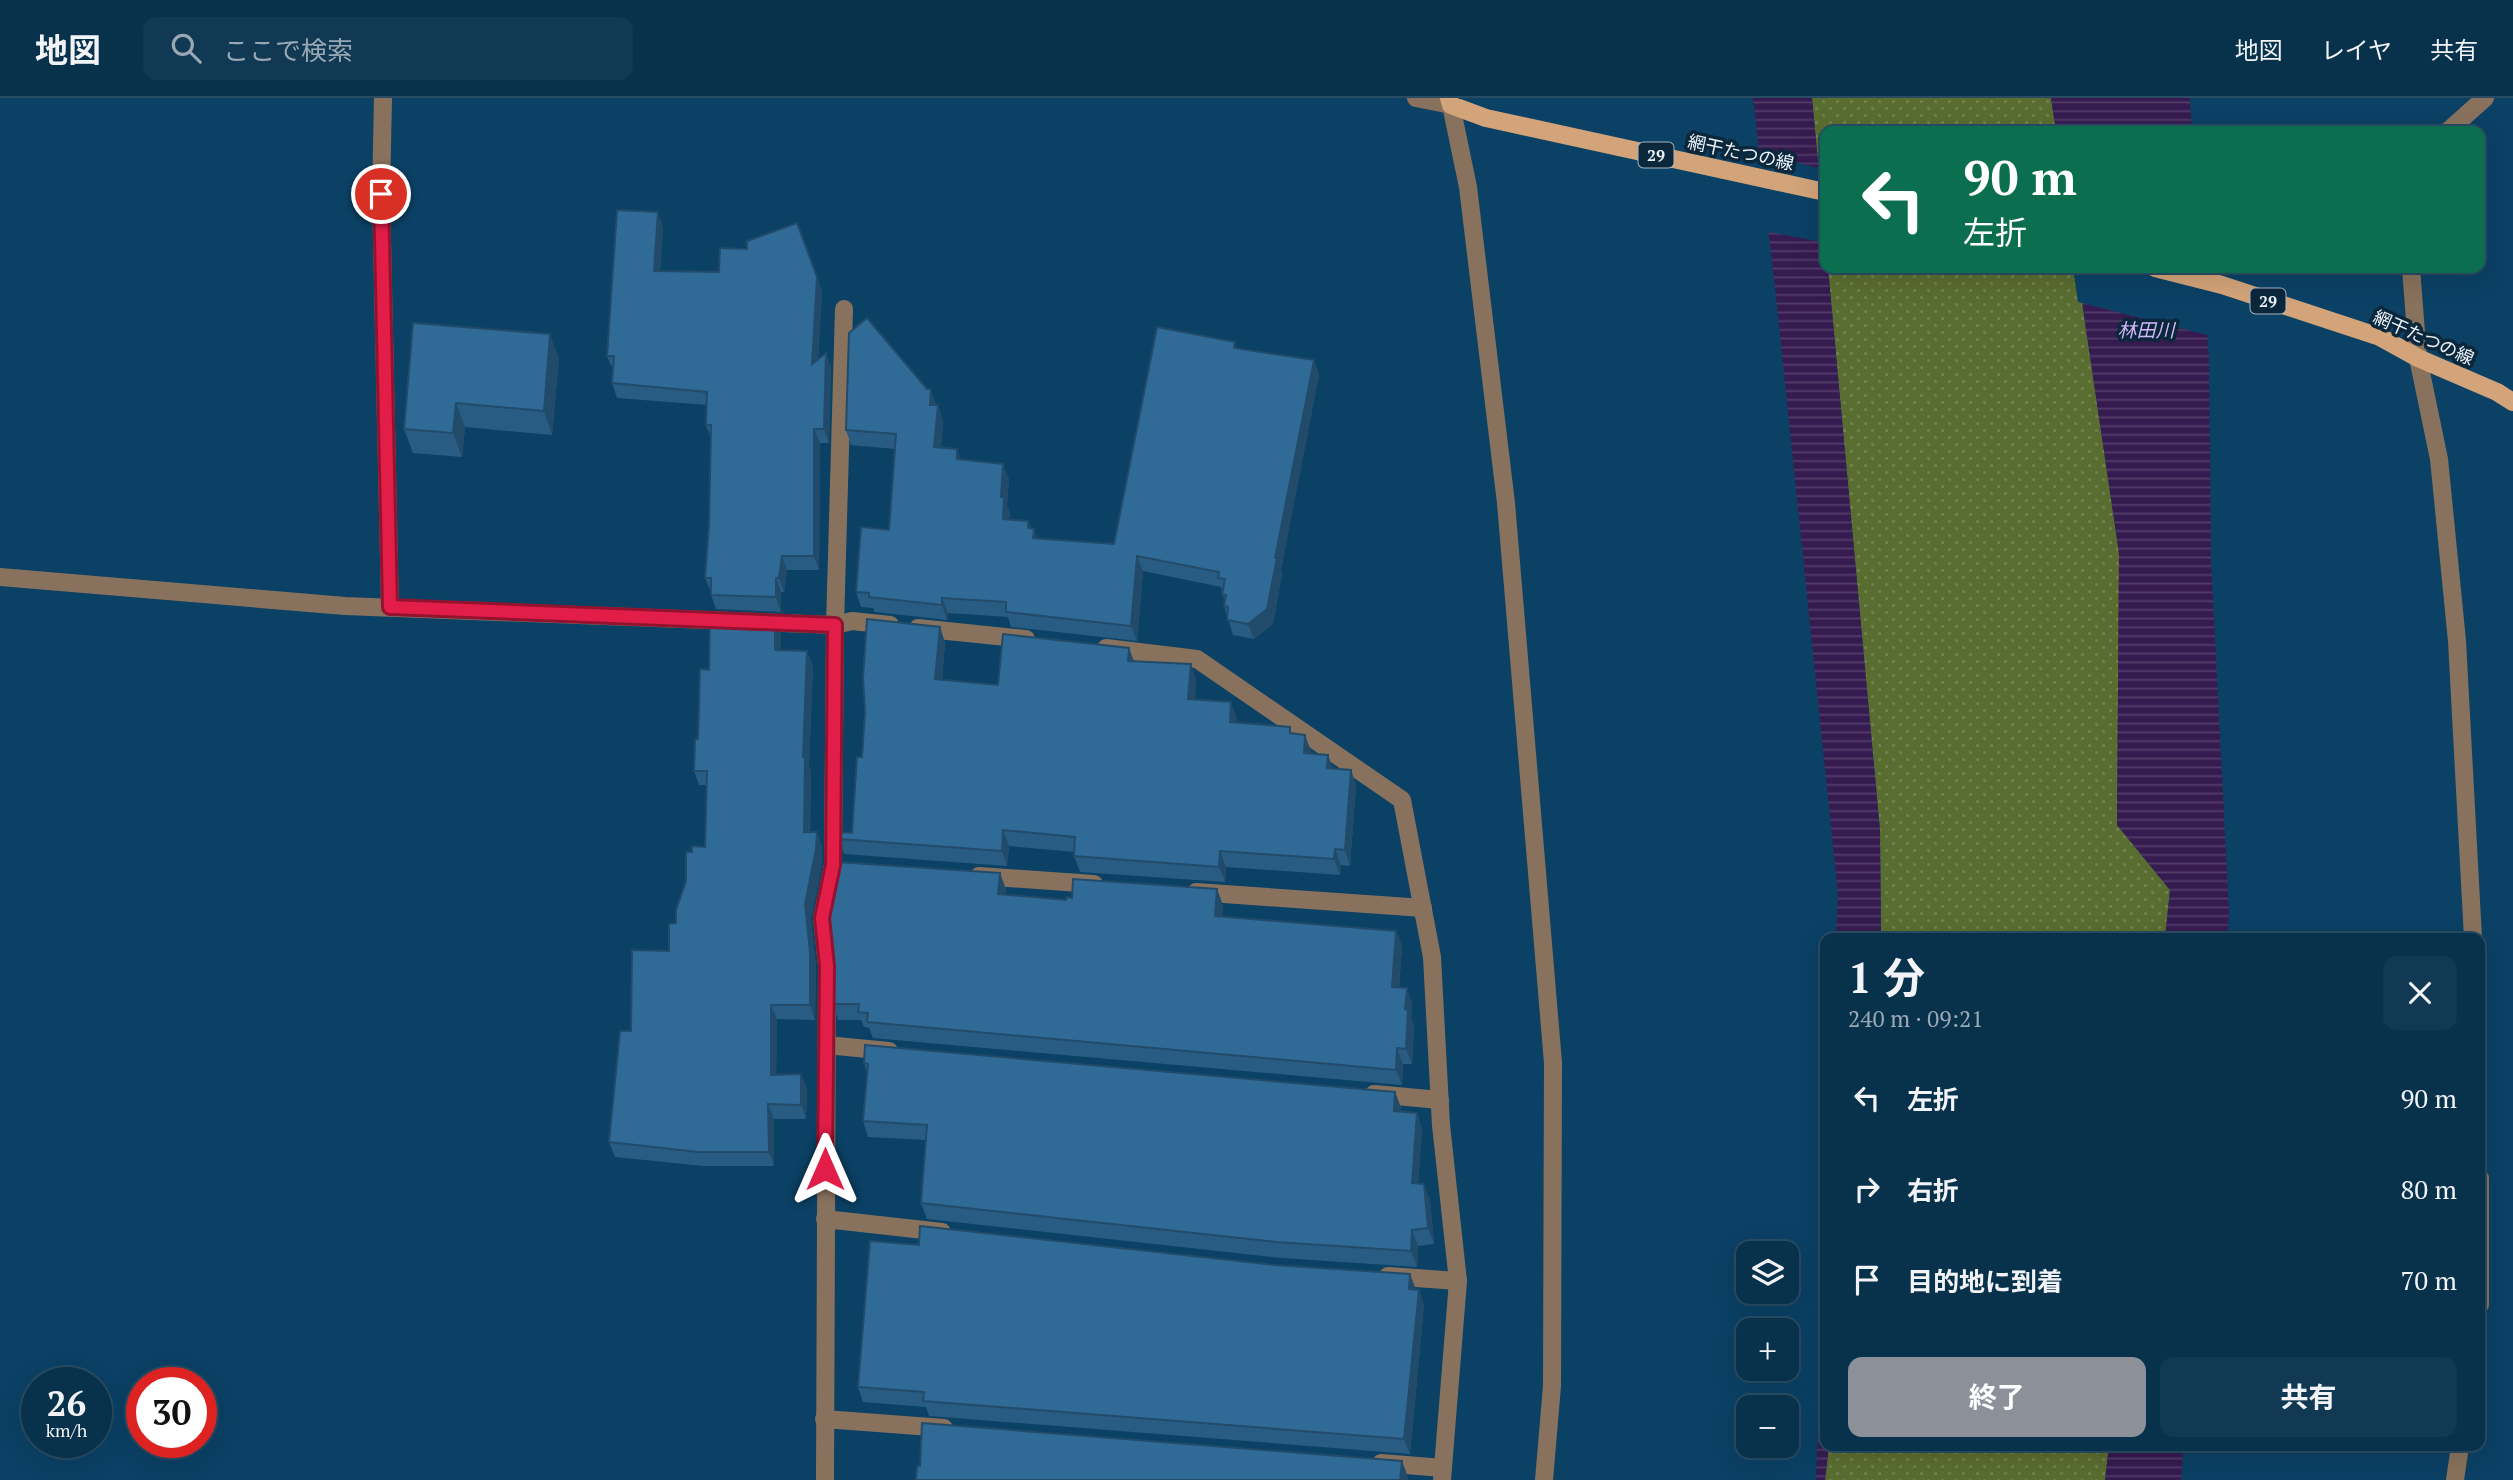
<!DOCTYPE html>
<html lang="ja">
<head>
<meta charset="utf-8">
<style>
  :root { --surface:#08314c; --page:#113953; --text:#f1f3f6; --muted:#98a9b5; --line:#294c64; --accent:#8c9099 }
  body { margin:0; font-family:"PT Serif","Noto Sans JP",serif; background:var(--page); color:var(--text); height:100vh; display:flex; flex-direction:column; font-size:26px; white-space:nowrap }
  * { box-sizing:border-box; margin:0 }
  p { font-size:23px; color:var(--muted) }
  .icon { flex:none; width:38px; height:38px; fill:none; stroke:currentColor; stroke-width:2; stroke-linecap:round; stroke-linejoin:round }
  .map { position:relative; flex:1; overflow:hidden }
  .drawer { position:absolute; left:1820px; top:835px; width:665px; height:518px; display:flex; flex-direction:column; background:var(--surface); border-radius:14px; box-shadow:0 7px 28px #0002,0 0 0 2px var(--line) }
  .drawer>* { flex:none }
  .guide { position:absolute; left:1820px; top:28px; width:665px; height:147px; border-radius:14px; box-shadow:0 7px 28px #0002,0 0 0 2px var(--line); background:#0b6e4f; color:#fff; overflow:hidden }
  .buttons { position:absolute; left:1736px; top:1143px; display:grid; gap:14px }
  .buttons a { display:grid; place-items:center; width:63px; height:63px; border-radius:14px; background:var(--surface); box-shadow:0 7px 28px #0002,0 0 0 2px var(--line); font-size:35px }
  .speed { position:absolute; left:21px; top:1269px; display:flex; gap:14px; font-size:35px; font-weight:700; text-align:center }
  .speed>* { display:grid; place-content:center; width:91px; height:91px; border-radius:50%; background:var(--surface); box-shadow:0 7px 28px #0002,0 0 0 2px var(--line); line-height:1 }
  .speed small { font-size:18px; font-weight:400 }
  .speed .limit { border:10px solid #d22; background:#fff; color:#111 }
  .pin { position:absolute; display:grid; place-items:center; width:60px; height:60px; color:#fff; margin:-30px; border:4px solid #fff; border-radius:50%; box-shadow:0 2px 7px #0007 }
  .me { position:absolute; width:77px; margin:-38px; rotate:0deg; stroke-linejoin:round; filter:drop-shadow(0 0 5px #0008) }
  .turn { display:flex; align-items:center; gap:24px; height:147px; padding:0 28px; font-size:32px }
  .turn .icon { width:91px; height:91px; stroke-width:2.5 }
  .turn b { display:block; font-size:49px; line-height:60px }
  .round { display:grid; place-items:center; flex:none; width:74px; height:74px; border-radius:14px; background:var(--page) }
  .summary { display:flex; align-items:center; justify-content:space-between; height:119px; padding:0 28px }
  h1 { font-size:42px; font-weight:700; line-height:52px }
  .action { display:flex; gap:14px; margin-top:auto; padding:14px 28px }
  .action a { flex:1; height:80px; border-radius:14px; background:var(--accent); color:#fff; font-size:28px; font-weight:700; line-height:80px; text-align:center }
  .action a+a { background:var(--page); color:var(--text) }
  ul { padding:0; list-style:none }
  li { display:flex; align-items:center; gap:21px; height:91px; padding:0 28px }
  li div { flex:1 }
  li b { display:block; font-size:26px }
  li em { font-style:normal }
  header { display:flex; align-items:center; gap:42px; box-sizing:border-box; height:98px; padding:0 35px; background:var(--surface); border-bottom:2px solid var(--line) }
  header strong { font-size:33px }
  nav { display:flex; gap:38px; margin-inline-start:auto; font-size:24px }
  .search { width:490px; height:63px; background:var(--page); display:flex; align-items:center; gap:18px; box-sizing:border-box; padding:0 24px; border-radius:14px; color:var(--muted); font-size:26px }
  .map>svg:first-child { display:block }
  .grass { fill:url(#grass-dots) }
  .water { fill:url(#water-rules) }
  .pier { fill:#0b4165 }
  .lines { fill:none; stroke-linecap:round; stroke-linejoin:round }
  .minor { stroke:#89725d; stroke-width:18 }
  .major { stroke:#d3a479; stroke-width:18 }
  .wall { fill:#295c83 }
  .shaded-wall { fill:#224b6a }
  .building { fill:#306b98; stroke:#224b6a; stroke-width:2 }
  .route-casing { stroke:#92132f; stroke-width:18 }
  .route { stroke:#e11d48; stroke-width:12 }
  .labels { text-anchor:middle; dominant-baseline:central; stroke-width:7; stroke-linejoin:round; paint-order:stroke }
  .shield { fill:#0b273c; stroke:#a8b6c0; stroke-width:2 }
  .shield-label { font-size:16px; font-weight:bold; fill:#ecf3f9 }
  .street-label { font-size:18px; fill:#ecf3f9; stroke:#0b273c }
  .water-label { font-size:19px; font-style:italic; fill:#d4b6fb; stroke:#0b273c }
</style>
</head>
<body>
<header>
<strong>地図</strong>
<div class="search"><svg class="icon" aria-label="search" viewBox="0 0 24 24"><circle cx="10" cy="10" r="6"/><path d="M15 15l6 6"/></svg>ここで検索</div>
<nav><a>地図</a><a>レイヤ</a><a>共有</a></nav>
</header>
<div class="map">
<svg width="2513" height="1382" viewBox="0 0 2513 1382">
  <defs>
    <pattern id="grass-dots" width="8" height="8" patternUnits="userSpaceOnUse" patternTransform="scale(1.75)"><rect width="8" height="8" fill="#5a6d30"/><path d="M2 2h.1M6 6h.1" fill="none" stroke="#72824f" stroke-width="1.8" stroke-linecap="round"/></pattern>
    <pattern id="water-rules" width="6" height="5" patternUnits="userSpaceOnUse" patternTransform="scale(1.75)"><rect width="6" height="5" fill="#361b50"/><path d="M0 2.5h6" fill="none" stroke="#533d6a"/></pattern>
  </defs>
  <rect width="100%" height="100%" fill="#0b4165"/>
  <g class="grass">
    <path d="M1812,0H2051L2056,33H1825V140Z"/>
    <path d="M1828,170H2077L2119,455L2117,727L2170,792L2165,840H1881L1880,732Z"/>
    <path d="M1829,1348H2109L2105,1382H1825Z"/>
  </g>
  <g class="water">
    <path d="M1753,0H1812L1825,140V170H1828L1880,733L1881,840H1836L1838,796L1776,199Z"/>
    <path d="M2051,0H2190L2192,33H2056Z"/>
    <path d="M2077,170H2202L2209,260L2211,462L2229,815L2227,840H2165L2170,792L2117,727L2119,455Z"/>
    <path d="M1825,1139V1348H1829L1825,1382H1816Z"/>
    <path d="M2109,1348H2184L2181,1382H2105Z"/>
  </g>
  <g class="pier">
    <path d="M1756,54L1822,71L1825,145L1765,133Z"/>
    <path d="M2073,170H2206L2211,238L2078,204Z"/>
  </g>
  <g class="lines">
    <g class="minor">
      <path d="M383,0L381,96L390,509"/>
      <path d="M1416,0L1451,7L1468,89L1506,405L1553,965L1552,1288L1544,1382"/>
      <path d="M2448,33L2485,0"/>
      <path d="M2411,170L2418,260L2439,361L2457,543L2473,840"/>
      <path d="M0,479L345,508L835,527L852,523L890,527"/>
      <path d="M918,530L1026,541"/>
      <path d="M1106,550L1197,561L1402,702L1432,859L1441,1027L1458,1183L1442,1382"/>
      <path d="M979,778L1094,786"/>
      <path d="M1196,794L1423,810"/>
      <path d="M826,947L889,953"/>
      <path d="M1374,996L1440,1002"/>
      <path d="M2480,1080V1207"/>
      <path d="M825,1121L942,1134"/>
      <path d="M1388,1178L1458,1183"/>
      <path d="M824,1321L944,1330"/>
      <path d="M1381,1365L1443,1370"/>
      <path d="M825,1382L827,868L822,820L833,767L835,527L844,211"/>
      <path d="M2455,1382L2460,1348"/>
    </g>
    <g class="major">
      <path d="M1449,0L1451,7L1486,20L1825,94"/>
      <path d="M2155,170L2222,187L2380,239L2418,260L2497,294L2513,304"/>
    </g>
  </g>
  <g class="wall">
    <path d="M663,129L660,173L822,193L818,261L831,269L829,345H820L819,472H787L784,494H781V514L716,511L711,497V494L705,480L709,427L711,340L706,327L707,307L617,300L612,285L613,272L607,258Z"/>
    <path d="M413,225L559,260L552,337L465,329L462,359L413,355L404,331Z"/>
    <path d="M1237,250L1314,262L1319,277L1281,471L1282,476L1273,526L1254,541L1233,537L1224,508L1225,504L1222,496V493L1221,489L1143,473L1137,543L1011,529L1008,519L948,515L947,522L875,514L873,510L861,509L856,494L889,432L895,351L851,347L846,332L938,307L943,323L941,350L961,362L1009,381L1007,407L1010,415L1009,422L1028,423L1031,430L1037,440L1114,446Z"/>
    <path d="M940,529L945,545L942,582L998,587L1134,563L1196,582L1195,601L1237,620L1236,625L1293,636L1311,653L1310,656L1356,687L1350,768L1341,767L1340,777L1226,769L1225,784L1080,774L1074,758V754L1009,748L1007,768L844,756L839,741L852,735L862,659Z"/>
    <path d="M781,536L780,553L813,568L809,669L811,674L810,734L822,749V766L811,821L816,869L815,922L777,921L776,977L807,990L806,1021H774V1068H703L615,1059L609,1044L631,933L669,853L676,825L692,754L705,749L707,687H699L694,673L709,572Z"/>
    <path d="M1006,791L1005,796L1066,802L1223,807L1222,819L1396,833L1402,848L1399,889L1412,905L1411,920L1414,927L1412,966H1403L1402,987L873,940L869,930L864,929L861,922H838L833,906Z"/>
    <path d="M864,965L1395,994L1401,1010V1014L1417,1015L1422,1031L1418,1086L1430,1102L1434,1146L1418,1148L1417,1169L1282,1160L927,1121L921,1105L926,1042L868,1039L863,1023L867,975Z"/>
    <path d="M1416,1192H1419L1424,1207L1410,1356L929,1318L926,1309L863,1304L858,1289Z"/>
  </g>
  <g class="shaded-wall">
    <path d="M658,114L663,129L659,188L654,173Z"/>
    <path d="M817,179L822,193L817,280L812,266Z"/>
    <path d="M550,236L559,260L552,337L544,313Z"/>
    <path d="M826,255L831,269L829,345L824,331Z"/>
    <path d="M1314,262L1319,277L1281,471L1282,476L1273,526L1254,541L1248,526L1275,460Z"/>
    <path d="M931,291L936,307L935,322L930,307Z"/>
    <path d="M456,305L465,329L462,359L453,335Z"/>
    <path d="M938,307L943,323L940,364L934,349Z"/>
    <path d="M814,331L820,345L819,472L814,458Z"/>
    <path d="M957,351L963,366L957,361Z"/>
    <path d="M1003,366L1009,381L1007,407L1010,415L1008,436L1003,421L1001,399Z"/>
    <path d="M1028,423L1033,437L1034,431L1039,446L1038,455L1028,430Z"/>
    <path d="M782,458L787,472L784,494L779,480Z"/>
    <path d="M1137,458L1143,473L1137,543L1131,528Z"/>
    <path d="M776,480L781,494V514L776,499Z"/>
    <path d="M942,500L948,515L947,522L942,507Z"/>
    <path d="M775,522L781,536L780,567L775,552Z"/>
    <path d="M940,529L945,545L941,597L935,581Z"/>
    <path d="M1129,550L1135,566L1128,563Z"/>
    <path d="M807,553L813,568L809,669L811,674L809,748L804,734L803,659Z"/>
    <path d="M1191,566L1196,582L1194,616L1188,601Z"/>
    <path d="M1231,604L1237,620L1235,640L1230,624Z"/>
    <path d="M1305,637L1311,653L1309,671L1304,655Z"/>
    <path d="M1328,657L1334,673L1327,670Z"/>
    <path d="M1351,672L1356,687L1350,768L1345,752Z"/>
    <path d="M1003,732L1009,748L1007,768L1002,753Z"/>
    <path d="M817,734L822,749V766L811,821L816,869L815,922L810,907L805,806Z"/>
    <path d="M1335,751L1341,767L1340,777L1334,761Z"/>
    <path d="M1220,753L1226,769L1225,784L1219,769Z"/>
    <path d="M1000,775L1006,791L1004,811L998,796Z"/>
    <path d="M1217,791L1223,807L1221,834L1215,818Z"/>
    <path d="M1396,833L1402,848L1398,904L1392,889Z"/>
    <path d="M1407,890L1412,905L1411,920L1414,927L1412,966L1406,951L1405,911Z"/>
    <path d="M771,907L777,921L776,991L771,977Z"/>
    <path d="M1397,950L1403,966L1402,987L1396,972Z"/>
    <path d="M801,976L807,990L806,1021L801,1007Z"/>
    <path d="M1395,994L1401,1010L1400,1029L1394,1013Z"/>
    <path d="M768,1006L774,1021V1068L769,1054Z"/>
    <path d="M1417,1015L1422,1031L1417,1101L1412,1085Z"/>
    <path d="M1424,1086L1430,1102L1434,1146L1428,1130Z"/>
    <path d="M1412,1132L1418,1148L1417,1169L1411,1153Z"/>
    <path d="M1410,1176L1416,1192L1409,1191Z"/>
    <path d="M1419,1192L1424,1207L1410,1356L1404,1341Z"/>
    <path d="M1402,1363L1408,1379V1382H1400Z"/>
  </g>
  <g class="building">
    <path d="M617,112L658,114L654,173L719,174L720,150L747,151V143L797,125L817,179L812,266L826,255L824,331H814V458H782L779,480H776V499L711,497V480H705L709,427L711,327H706L707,294L612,285L614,258H607Z"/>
    <path d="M867,220L927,291H931L930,307H938L934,349L957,351V361L1003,366L1001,399H1004L1003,421L1028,423V430L1034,431L1033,440L1114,446L1157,229L1235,244L1234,250L1314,262L1275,460H1277L1267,511L1248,526L1227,522L1228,509L1224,508L1226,497L1222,496L1225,481L1218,480L1219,474L1137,458L1131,528L1006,514V504L942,500V507L869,499V495L856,494L861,429L889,432L896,336L846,332L849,235Z"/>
    <path d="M413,225L550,236L544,313L456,305L453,335L404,331Z"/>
    <path d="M710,519L775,522V552L807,553L803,659H805L804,734H817L816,751L805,806L810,854V907H771V977L801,976V1007L768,1006L769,1054H698L609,1044L620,933H631L632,852L669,853V826L676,825V812L686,783V754H692V748L705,749L707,673H694L695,641H698L700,571L709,572Z"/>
    <path d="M867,521L940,529L935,581L998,587L1003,536L1129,550L1128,563L1191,566L1188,601L1231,604L1230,624L1290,629V635L1305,637L1304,655L1328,657L1327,670L1351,672L1345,752L1335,751L1334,761L1220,753L1219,769L1074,758L1075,739L1003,732L1002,753L839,741V734L852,735L857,659H862L865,614L863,580Z"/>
    <path d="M836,764L1000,775L998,796L1066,802L1067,799L1072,800L1073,781L1217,791L1215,818L1396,833L1392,889L1407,890L1405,911L1408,912L1406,951L1397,950L1396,972L867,924L868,915L858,914L859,906H833V852L828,805Z"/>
    <path d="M865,947L1395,994L1394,1013L1417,1015L1412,1085L1424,1086L1428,1130L1412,1132L1411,1153L1276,1144L921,1105L927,1027L863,1023L868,966L864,965Z"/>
    <path d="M920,1128L1274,1167L1410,1176L1409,1191L1419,1192L1404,1341L923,1303L924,1294L858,1289L870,1143L919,1147Z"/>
    <path d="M922,1325L1402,1363L1400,1382H916L917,1368H920Z"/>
  </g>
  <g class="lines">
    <defs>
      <path id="route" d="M381,96L390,509L835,527L833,767L822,820L827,868L825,1071"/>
    </defs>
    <use href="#route" class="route-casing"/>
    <use href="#route" class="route"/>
  </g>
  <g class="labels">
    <g class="shield">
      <rect x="1638.5" y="44.5" width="35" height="25" rx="5"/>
      <rect x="2250.5" y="190.5" width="35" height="25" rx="5"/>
    </g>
    <g class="shield-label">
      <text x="1656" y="57">29</text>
      <text x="2268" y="203">29</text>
    </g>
    <g class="street-label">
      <text transform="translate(1741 54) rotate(12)">網干たつの線</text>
      <text transform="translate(2424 239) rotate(24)">網干たつの線</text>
    </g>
    <g class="water-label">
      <text x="2146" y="231">林田川</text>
    </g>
  </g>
</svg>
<div class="buttons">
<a><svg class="icon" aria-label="layers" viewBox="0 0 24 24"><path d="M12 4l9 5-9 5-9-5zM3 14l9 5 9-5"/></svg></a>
<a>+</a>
<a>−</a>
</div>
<div class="speed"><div>26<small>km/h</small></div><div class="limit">30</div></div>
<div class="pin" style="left:381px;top:96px;background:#d93025"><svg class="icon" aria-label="arrive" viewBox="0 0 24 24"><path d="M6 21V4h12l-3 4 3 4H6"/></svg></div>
<svg class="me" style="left:825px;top:1071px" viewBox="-20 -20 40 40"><path d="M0-17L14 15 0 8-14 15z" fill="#e11d48" stroke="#fff" stroke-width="4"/></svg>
<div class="guide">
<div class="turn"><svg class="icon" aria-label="left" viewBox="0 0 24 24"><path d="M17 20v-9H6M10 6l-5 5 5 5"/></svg><div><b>90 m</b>左折</div></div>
</div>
<section class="drawer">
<div class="summary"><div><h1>1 分</h1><p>240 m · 09:21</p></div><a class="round"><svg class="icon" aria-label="close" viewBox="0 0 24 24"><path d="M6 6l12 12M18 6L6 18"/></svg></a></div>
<ul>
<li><svg class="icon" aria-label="left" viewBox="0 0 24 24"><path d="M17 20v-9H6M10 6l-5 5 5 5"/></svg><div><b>左折</b></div><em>90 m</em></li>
<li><svg class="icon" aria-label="right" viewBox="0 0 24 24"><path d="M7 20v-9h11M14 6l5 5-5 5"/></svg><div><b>右折</b></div><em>80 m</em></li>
<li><svg class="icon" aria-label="arrive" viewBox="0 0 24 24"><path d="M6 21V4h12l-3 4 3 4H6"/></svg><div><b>目的地に到着</b></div><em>70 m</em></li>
</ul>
<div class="action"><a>終了</a><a>共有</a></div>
</section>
</div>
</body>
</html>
